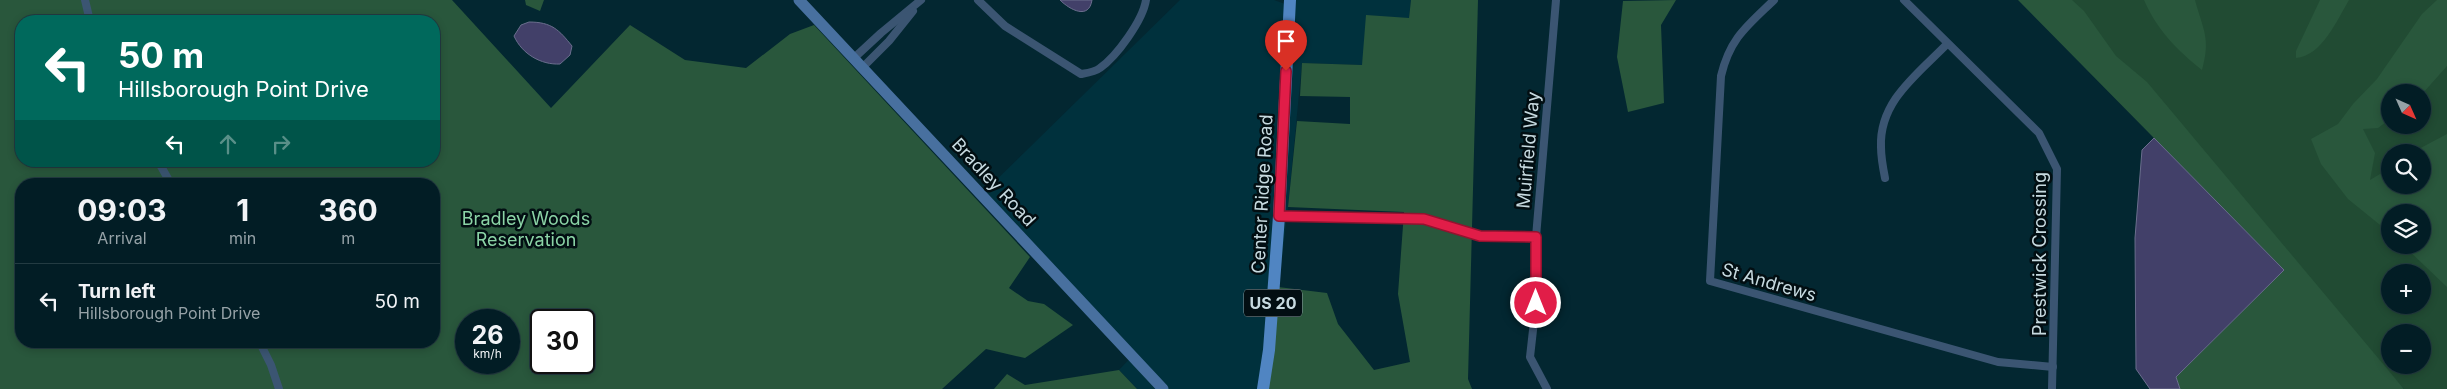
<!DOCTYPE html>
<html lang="en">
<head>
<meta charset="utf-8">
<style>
  :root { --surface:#021d25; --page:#0c262d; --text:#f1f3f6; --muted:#96a2a7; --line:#233b42 }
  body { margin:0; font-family:Inter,sans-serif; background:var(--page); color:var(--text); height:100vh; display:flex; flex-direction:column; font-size:19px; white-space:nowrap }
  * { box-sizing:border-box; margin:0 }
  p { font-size:16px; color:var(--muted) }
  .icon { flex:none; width:28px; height:28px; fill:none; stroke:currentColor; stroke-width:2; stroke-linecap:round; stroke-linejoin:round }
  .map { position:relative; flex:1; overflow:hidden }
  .drawer { position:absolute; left:15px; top:178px; width:425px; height:170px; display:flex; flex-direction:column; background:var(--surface); border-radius:20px; box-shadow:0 2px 8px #0003,0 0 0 1px var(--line) }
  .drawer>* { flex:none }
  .hud { position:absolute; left:15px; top:15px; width:425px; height:152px; border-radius:20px; box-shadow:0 2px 8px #0003,0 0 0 1px var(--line); background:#00695c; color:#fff; overflow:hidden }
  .needle { width:32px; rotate:135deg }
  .buttons { position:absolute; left:2381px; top:84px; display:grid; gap:10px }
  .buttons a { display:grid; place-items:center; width:50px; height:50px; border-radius:50%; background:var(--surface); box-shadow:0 2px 8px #0003,0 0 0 1px var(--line); font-size:25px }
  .speed { position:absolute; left:455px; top:309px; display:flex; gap:10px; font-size:25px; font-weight:700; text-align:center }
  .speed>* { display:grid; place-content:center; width:65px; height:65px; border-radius:50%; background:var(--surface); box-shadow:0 2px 8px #0003,0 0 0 1px var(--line); line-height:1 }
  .speed small { font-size:12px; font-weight:400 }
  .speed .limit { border:2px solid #111; border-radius:8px; background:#fff; color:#111 }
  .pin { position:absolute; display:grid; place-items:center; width:42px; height:42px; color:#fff; margin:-51px -21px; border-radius:50% 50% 50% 0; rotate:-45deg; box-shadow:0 0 5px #0007 }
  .pin .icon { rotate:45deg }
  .me { position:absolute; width:55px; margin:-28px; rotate:0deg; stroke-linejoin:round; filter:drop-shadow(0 0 4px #0008) }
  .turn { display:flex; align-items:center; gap:18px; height:105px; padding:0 20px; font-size:22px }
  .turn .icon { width:65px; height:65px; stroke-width:2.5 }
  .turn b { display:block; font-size:35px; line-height:42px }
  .lanes { display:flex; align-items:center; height:48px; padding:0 20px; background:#0003; justify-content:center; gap:25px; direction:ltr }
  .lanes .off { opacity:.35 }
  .eta { display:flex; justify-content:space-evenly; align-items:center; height:85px; text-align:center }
  .eta b { font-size:30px; font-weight:700; line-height:35px }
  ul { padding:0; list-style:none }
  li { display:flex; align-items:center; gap:15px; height:75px; padding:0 20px; border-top:1px solid var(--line) }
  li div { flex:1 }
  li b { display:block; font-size:19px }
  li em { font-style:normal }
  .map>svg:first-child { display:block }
  .built { fill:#00313d }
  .green { fill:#214b33; fill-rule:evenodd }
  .forest { fill:#29573c; fill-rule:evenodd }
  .water { fill:#424069; stroke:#6a6e8d }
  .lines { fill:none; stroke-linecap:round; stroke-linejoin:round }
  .street { stroke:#3b5572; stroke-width:8 }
  .secondary { stroke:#48709f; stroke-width:11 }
  .primary { stroke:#5085c2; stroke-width:12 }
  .route-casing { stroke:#92132f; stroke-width:12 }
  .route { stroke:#e11d48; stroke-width:9 }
  .labels { text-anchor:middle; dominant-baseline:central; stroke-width:5; stroke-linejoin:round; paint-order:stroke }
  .shield { fill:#020e12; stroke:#8c9da2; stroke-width:1 }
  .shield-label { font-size:16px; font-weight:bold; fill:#c7dae0 }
  .street-label { font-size:18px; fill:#c7dae0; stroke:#020e12 }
  .park-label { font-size:18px; fill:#8bd4a6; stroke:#020e12 }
</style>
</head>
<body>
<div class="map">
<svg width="2447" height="389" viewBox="0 0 2447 389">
  <rect width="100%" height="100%" fill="#032731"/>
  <path class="built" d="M1180,0H1274L1285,4L1286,0H1411L1409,18L1362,65L1302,63L1288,207L1267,389H1137L1119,370L1135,353L985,191Z"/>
  <path class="green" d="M2053,0H2447V389H2404ZM2390,92H2422V125H2390ZM2390,152H2422V185H2390ZM2390,212H2422V245H2390ZM2390,272H2422V305H2390ZM2390,332H2422V365H2390Z"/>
  <g class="forest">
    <path d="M0,0H452L551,108L630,25L685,60L746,68L790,34L814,25L1030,257L1009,288L1028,301L1044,304L1073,325L1025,358L986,349L942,389H0ZM21,21H434V161H21ZM21,184H434V341H21ZM466,320H509V362H466ZM541,320H584V362H541Z"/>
    <path d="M525,0H544L540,11L526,5Z"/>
    <path d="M1411,0H1478L1468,379L1472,389H1267L1278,287L1327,293L1338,324L1374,370L1410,362L1398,294L1404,212L1288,207L1297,121L1350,124V97L1300,96L1302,63L1362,65L1366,15L1409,18Z"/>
    <path d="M1676,0L1661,25L1664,103L1628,112L1617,57L1623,1Z"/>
    <path d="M2018,0H2072L2084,11L2116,56L2147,82L2404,389H2180L2176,377L2284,270Z"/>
    <path d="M2144,0H2195C2203,30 2211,38 2202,70C2177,50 2157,30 2144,0Z"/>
    <path d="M2320,0H2349C2337,20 2322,56 2296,58V51Z"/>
    <path d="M2437,0H2447V66L2423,93L2390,92V119L2378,128L2363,129L2375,153L2370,180L2390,168V185H2422V152H2413L2447,134V287L2403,245H2422V212H2390V233L2348,199L2321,164L2311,139L2338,124L2353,104L2377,79L2422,14Z"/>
    <path d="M1119,370L1137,389H994L1007,374L1025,385Z"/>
  </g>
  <g class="water">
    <path d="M1060,0H1092C1089,20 1070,10 1060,0Z"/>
    <path d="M529,22C552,22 559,30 572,46L570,55L560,64C541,65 522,54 514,36L521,25Z"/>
    <path d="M2154,138L2284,270L2176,377L2180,389H2150L2136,369L2135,238L2142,150Z"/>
  </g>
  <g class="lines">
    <g class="street">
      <path d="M85,0L90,21"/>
      <path d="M978,0L1005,26L1081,74C1087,73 1095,72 1100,68C1117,56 1143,20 1146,0"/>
      <path d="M1774,0C1747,26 1730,38 1721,76L1710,281L1998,362L2053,367"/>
      <path d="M1904,0L2039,133L2057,169L2052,389"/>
      <path d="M854,58L881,33L921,0"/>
      <path d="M863,67L889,41L913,11"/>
      <path d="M158,161L171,184"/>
      <path d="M1885,178C1883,168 1881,157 1881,147C1879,101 1918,74 1947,44"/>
      <path d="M1279,216L1424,219L1480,236L1536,237"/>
      <path d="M259,341L271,365L279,389"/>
      <path d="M1547,389L1530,357L1536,303V237L1556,0"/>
    </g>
    <path class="secondary" d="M799,0L1163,389"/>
    <path class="primary" d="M1263,389L1269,350L1279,216L1290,0"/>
  </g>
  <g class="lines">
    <defs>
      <path id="route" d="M1286,71L1279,216L1424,219L1480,236L1536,237V303"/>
    </defs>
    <use href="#route" class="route-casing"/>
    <use href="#route" class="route"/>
  </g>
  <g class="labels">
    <rect class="shield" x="1244" y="289.5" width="58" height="27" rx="4"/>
    <g class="shield-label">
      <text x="1273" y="303">US 20</text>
    </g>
    <g class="street-label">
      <text transform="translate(1528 150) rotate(-85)">Muirfield Way</text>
      <text transform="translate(994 182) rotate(47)">Bradley Road</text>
      <text transform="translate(1262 194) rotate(-87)">Center Ridge Road</text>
      <text transform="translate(2039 254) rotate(-90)">Prestwick Crossing</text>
      <text transform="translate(1769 282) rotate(16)">St Andrews</text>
    </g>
    <g class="park-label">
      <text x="526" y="218">Bradley Woods<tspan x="526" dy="21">Reservation</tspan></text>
    </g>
  </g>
</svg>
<div class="buttons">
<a><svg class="needle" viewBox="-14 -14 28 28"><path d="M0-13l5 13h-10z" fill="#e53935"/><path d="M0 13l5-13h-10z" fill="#96a2a7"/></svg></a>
<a><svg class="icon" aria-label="search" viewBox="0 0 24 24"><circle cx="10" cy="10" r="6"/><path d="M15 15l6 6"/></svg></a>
<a><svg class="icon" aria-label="layers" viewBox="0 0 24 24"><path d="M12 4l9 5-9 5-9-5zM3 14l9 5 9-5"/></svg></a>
<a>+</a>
<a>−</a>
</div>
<div class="speed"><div>26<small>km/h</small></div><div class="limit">30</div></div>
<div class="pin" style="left:1286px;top:71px;background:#d93025"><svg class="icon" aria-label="arrive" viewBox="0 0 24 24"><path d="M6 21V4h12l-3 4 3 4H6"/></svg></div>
<svg class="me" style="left:1536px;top:303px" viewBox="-20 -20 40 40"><circle r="17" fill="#e11d48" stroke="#fff" stroke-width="3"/><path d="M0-11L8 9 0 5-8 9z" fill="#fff"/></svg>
<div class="hud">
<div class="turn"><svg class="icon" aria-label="left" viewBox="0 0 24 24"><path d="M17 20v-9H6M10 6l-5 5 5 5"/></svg><div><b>50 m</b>Hillsborough Point Drive</div></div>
<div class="lanes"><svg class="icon" aria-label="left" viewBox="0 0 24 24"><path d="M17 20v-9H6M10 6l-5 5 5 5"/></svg><svg class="icon off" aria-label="ahead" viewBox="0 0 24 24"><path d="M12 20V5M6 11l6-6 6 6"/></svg><svg class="icon off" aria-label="right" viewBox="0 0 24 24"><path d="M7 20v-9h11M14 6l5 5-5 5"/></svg></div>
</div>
<section class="drawer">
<div class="eta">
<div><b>09:03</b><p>Arrival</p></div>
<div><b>1</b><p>min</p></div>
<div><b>360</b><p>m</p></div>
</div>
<ul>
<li><svg class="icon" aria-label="left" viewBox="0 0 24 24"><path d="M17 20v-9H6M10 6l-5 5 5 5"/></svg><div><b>Turn left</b><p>Hillsborough Point Drive</p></div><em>50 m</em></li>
</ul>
</section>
</div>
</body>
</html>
